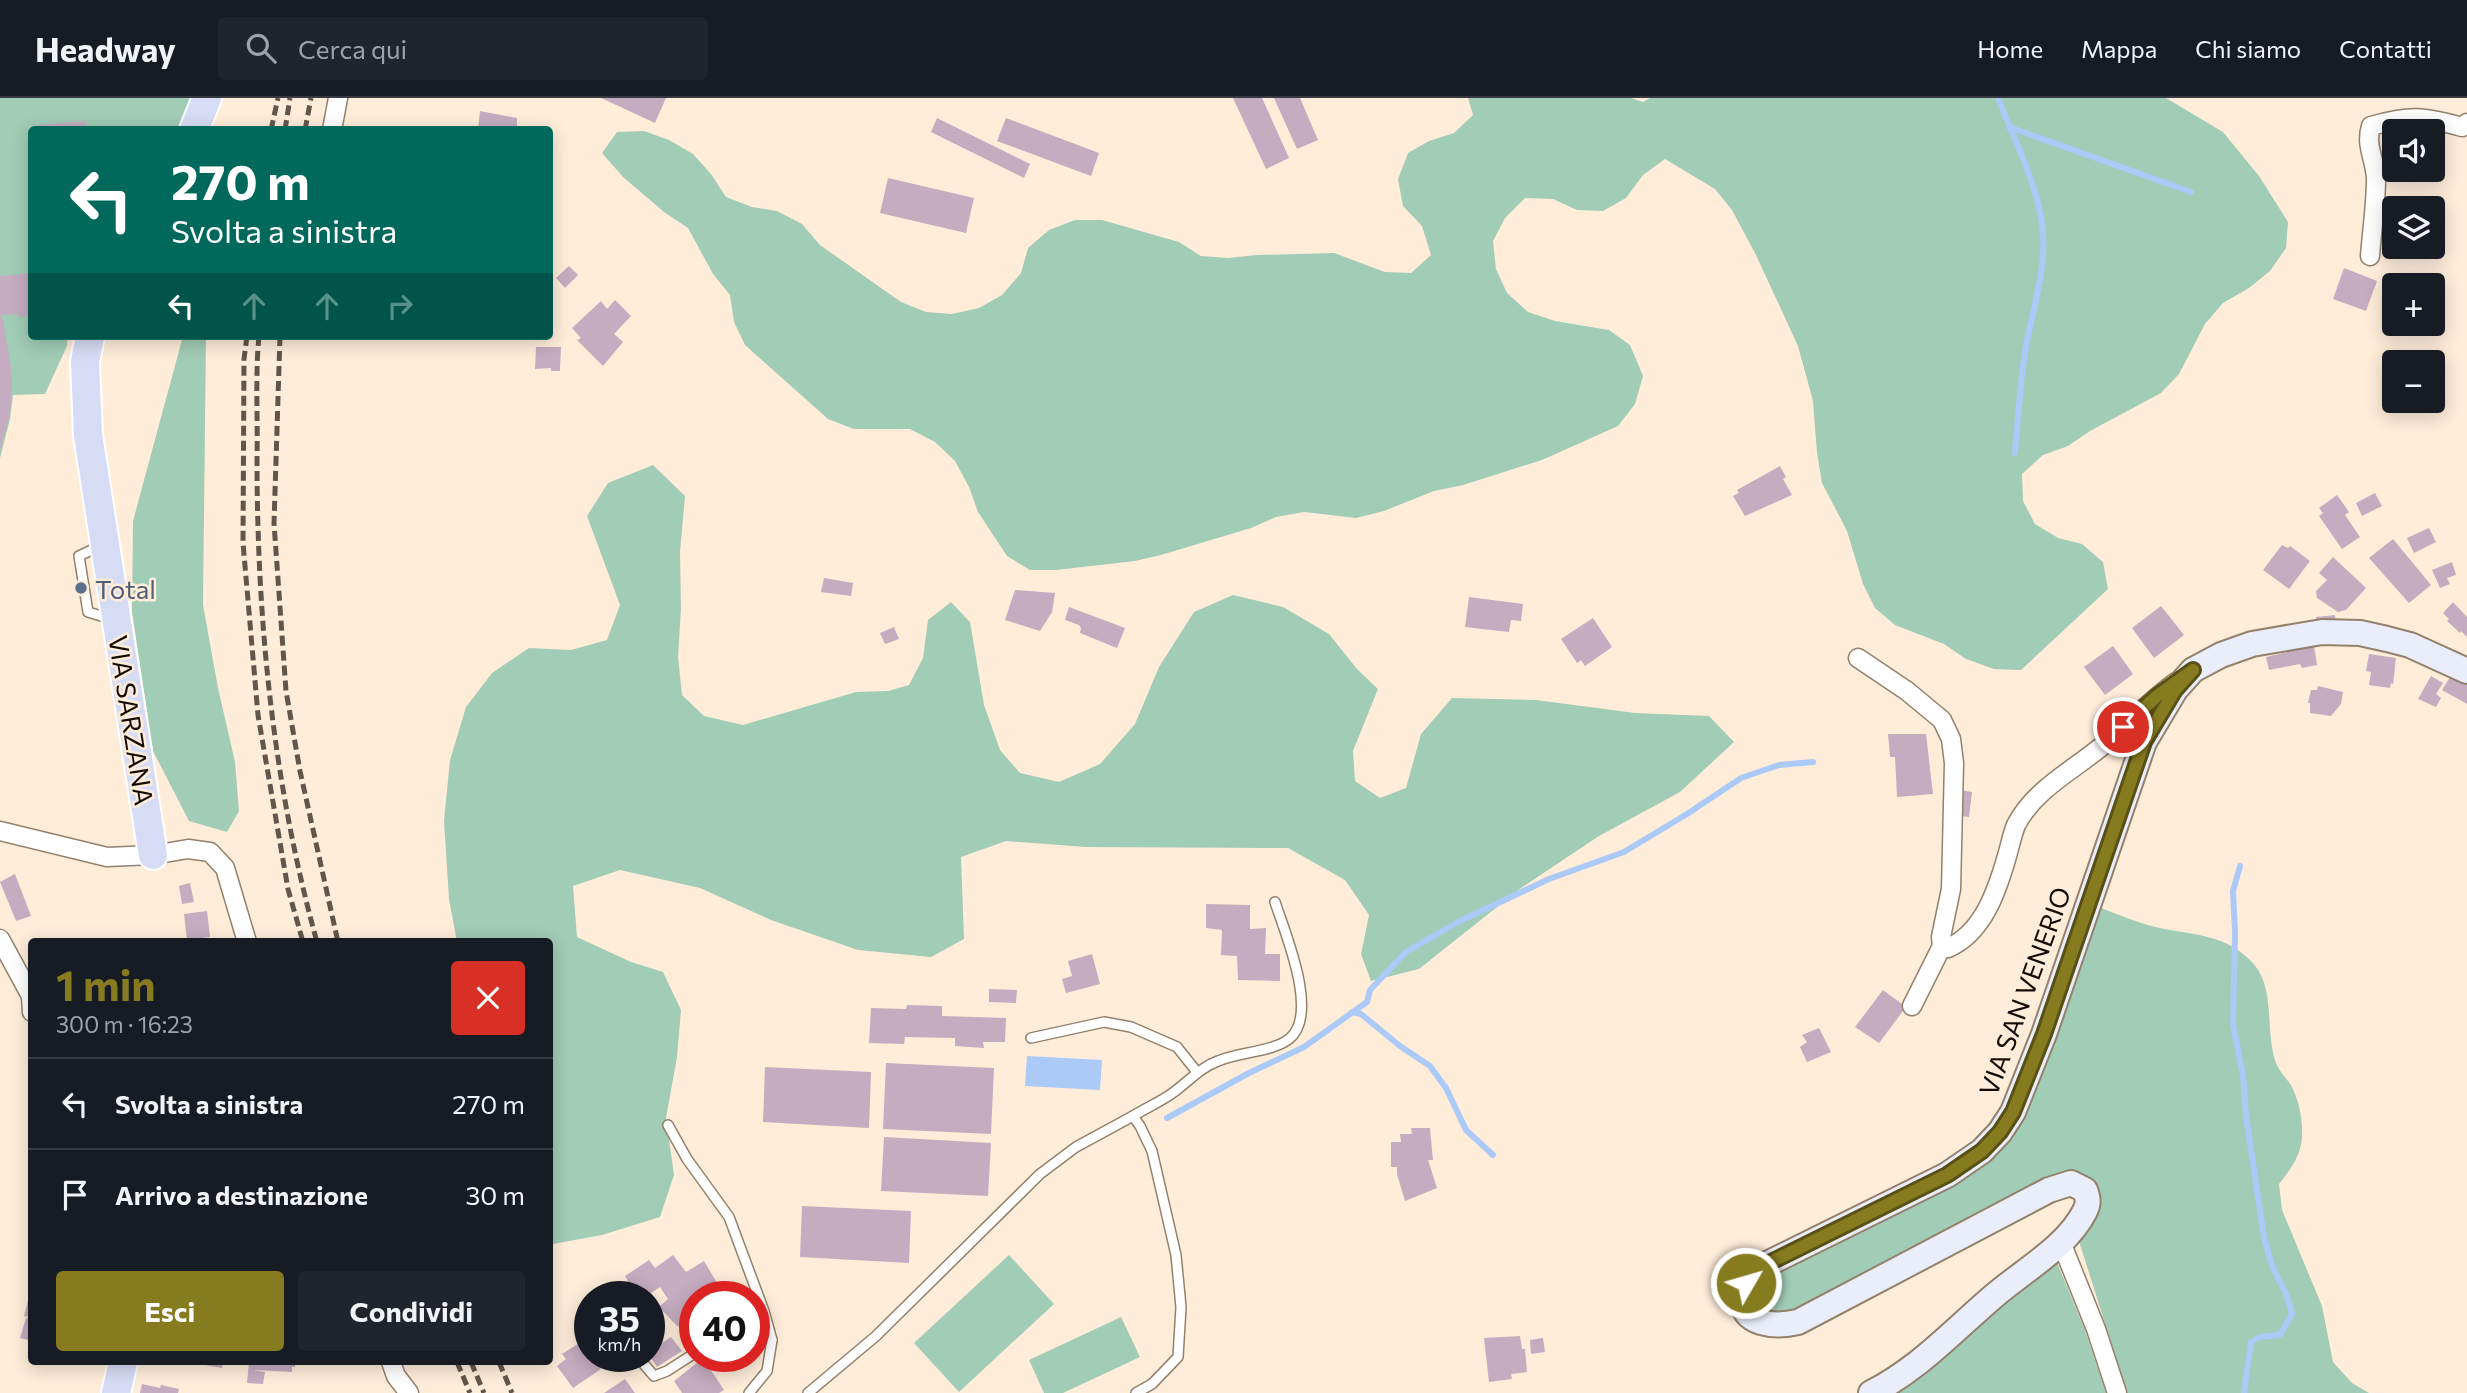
<!DOCTYPE html>
<html lang="it">
<head>
<meta charset="utf-8">
<style>
  :root { --surface:#171b24; --page:#20242c; --text:#f1f3f6; --muted:#9ea1a6; --line:#363941; --accent:#877b20 }
  body { margin:0; font-family:Commissioner,sans-serif; background:var(--page); color:var(--text); height:100vh; display:flex; flex-direction:column; font-size:26px; white-space:nowrap }
  * { box-sizing:border-box; margin:0 }
  p { font-size:23px; color:var(--muted) }
  .icon { flex:none; width:38px; height:38px; fill:none; stroke:currentColor; stroke-width:2; stroke-linecap:round; stroke-linejoin:round }
  .map { position:relative; flex:1; overflow:hidden }
  .drawer { position:absolute; left:28px; top:840px; width:525px; height:427px; display:flex; flex-direction:column; background:var(--surface); border-radius:7px; box-shadow:0 4px 18px #0003 }
  .drawer>* { flex:none }
  .hud { position:absolute; left:28px; top:28px; width:525px; height:214px; border-radius:7px; box-shadow:0 4px 18px #0003; background:#00695c; color:#fff; overflow:hidden }
  .tools { position:absolute; left:2382px; top:21px; display:grid; gap:14px }
  .tools a { display:grid; place-items:center; width:63px; height:63px; border-radius:7px; background:var(--surface); box-shadow:0 4px 18px #0003; font-size:35px }
  .speed { position:absolute; left:574px; top:1183px; display:flex; gap:14px; font-size:35px; font-weight:700; text-align:center }
  .speed>* { display:grid; place-content:center; width:91px; height:91px; border-radius:50%; background:var(--surface); box-shadow:0 4px 18px #0003; line-height:1 }
  .speed small { font-size:18px; font-weight:400 }
  .speed .limit { border:10px solid #d22; background:#fff; color:#111 }
  .pin { position:absolute; display:grid; place-items:center; width:60px; height:60px; color:#fff; margin:-30px; border:4px solid #fff; border-radius:50%; box-shadow:0 2px 7px #0007 }
  .me { position:absolute; width:77px; margin:-38px; rotate:52deg; stroke-linejoin:round; filter:drop-shadow(0 0 5px #0008) }
  .turn { display:flex; align-items:center; gap:24px; height:147px; padding:0 28px; font-size:32px }
  .turn .icon { width:91px; height:91px; stroke-width:2.5 }
  .turn b { display:block; font-size:49px; line-height:60px }
  .lanes { display:flex; align-items:center; height:66px; padding:0 28px; background:#0003; justify-content:center; gap:35px; direction:ltr }
  .lanes .off { opacity:.35 }
  .round { display:grid; place-items:center; flex:none; width:74px; height:74px; border-radius:7px; background:var(--page) }
  .summary { display:flex; align-items:center; justify-content:space-between; height:119px; padding:0 28px }
  h1 { font-size:42px; font-weight:700; line-height:52px; color:var(--accent) }
  .action { display:flex; gap:14px; margin-top:auto; padding:14px 28px }
  .action a { flex:1; height:80px; border-radius:7px; background:var(--accent); color:#fff; font-size:28px; font-weight:700; line-height:80px; text-align:center }
  .action a+a { background:var(--page); color:var(--text) }
  ul { padding:0; list-style:none }
  li { display:flex; align-items:center; gap:21px; height:91px; padding:0 28px; border-top:2px solid var(--line) }
  li div { flex:1 }
  li b { display:block; font-size:26px }
  li em { font-style:normal }
  header { display:flex; align-items:center; gap:42px; box-sizing:border-box; height:98px; padding:0 35px; background:var(--surface); border-bottom:2px solid var(--line) }
  header strong { font-size:33px }
  nav { display:flex; gap:38px; margin-inline-start:auto; font-size:24px }
  .search { width:490px; height:63px; background:var(--page); display:flex; align-items:center; gap:18px; box-sizing:border-box; padding:0 24px; border-radius:7px; color:var(--muted); font-size:26px }
  .map>svg:first-child { display:block }
  .green { fill:#a1ccb6 }
  .water { fill:#abcaf8 }
  .lines { fill:none; stroke-linecap:round; stroke-linejoin:round }
  .stream { stroke:#abcaf8; stroke-width:6 }
  .building { fill:#c5acc0 }
  .lane-casing { stroke:#94816b; stroke-width:12 }
  .street-casing { stroke:#94816b; stroke-width:21 }
  .secondary-casing { stroke:#94816b; stroke-width:28 }
  .primary-casing { stroke:#fff; stroke-width:32 }
  .lane { stroke:#fff; stroke-width:9 }
  .street { stroke:#fff; stroke-width:18 }
  .secondary { stroke:#eaeefa; stroke-width:24 }
  .primary { stroke:#d6dcf4; stroke-width:28 }
  .rail { stroke:#61564b; stroke-width:5; stroke-dasharray:10 5; stroke-linecap:butt }
  .route-casing { stroke:#585015; stroke-width:18 }
  .route { stroke:#877b20; stroke-width:12 }
  .service-dot { fill:#5c6f8a; stroke:#ffedda; stroke-width:2.5 }
  .labels { text-anchor:middle; dominant-baseline:central; stroke-width:5; stroke-linejoin:round; paint-order:stroke }
  .service-label { font-size:26px; fill:#4e5e75; stroke:#ffedda; text-anchor:start }
  .street-label { font-size:26px; fill:#130c05; stroke:#ffedda }
</style>
</head>
<body>
<header>
<strong>Headway</strong>
<div class="search"><svg class="icon" aria-label="search" viewBox="0 0 24 24"><circle cx="10" cy="10" r="6"/><path d="M15 15l6 6"/></svg>Cerca qui</div>
<nav><a>Home</a><a>Mappa</a><a>Chi siamo</a><a>Contatti</a></nav>
</header>
<div class="map">
<svg width="2467" height="1295" viewBox="0 0 2467 1295">
  <rect width="100%" height="100%" fill="#ffedda"/>
  <g class="green">
    <path d="M0,0H194L181,31L32,32V238H68L67,248L45,296L13,297L10,321L0,360Z"/>
    <path d="M1468,0H1631L1643,4L1650,0H2166L2223,34L2259,78L2288,124L2286,150L2270,173L2249,190L2223,205L2205,226L2179,276L2161,295L2090,333L2068,348L2043,357L2022,376L2023,403L2035,426L2058,440L2082,446L2103,464L2108,491L2021,572L1994,571L1966,561L1944,546L1895,527L1875,510L1863,486L1847,433L1822,385L1817,355L1813,303L1798,248L1756,157L1732,112L1715,91L1665,61L1643,77L1626,100L1603,113L1577,112L1553,101L1525,100L1505,120L1493,143L1496,171L1507,195L1528,214L1555,223L1609,232L1630,247L1643,278L1635,306L1618,328L1542,362L1463,387L1434,393L1384,413L1356,420L1304,414L1276,419L1251,430L1161,457L1135,463L1056,472H1030L1007,458L978,414L969,389L955,363L935,344L910,331H854L828,321L745,247L734,224L730,197L713,176L688,130L664,114L623,79L602,55L617,34L644,33L669,42L693,56L711,76L726,99L752,109L777,113L802,126L820,147L901,204L926,214L952,216L979,210L1002,197L1021,175L1028,150L1049,132L1075,122H1102L1179,144L1201,158L1228,160L1256,157L1334,155L1385,174L1411,175L1431,157L1422,128L1403,108L1398,81L1408,55L1429,43L1454,35L1473,17Z"/>
    <path d="M183,238H206L203,507L218,590L235,664L239,713L227,734L189,723L153,653L132,514L133,423Z"/>
    <path d="M653,367L685,398L680,454L681,511L678,559L682,597L704,618L743,627L856,594L888,593L909,587L923,560L928,522L951,504L970,524L984,607L1000,652L1020,675L1059,684L1100,666L1135,626L1159,569L1194,514L1233,497L1283,509L1329,536L1357,571L1378,591L1353,653L1355,683L1380,700L1406,690L1421,636L1452,600L1536,602L1635,615L1709,618L1734,644L1680,694L1599,738L1521,790L1419,871L1371,883L1361,856L1369,817L1345,782L1288,750L1086,749L1006,743L961,759L964,841L931,859L858,852L771,822L700,790L620,772L573,788L577,839L631,864L663,874L681,912L677,959L666,1020L674,1077L660,1119L602,1137L553,1146L550,1142V844H457L449,801L444,723L450,662L466,609L492,575L529,550L571,552L607,542L620,507L587,418L608,385Z"/>
    <path d="M2101,810C2117,816 2134,823 2151,828C2186,837 2223,834 2251,863C2277,889 2264,932 2276,965C2279,973 2286,980 2291,987C2299,1002 2303,1022 2302,1039C2301,1058 2290,1072 2279,1086L2282,1112L2322,1208L2333,1264L2352,1285L2369,1295H2127L2078,1140L2094,1086L1794,1214H1764L1754,1208C1752,1187 1760,1184 1776,1174L1953,1086L2054,940Z"/>
    <path d="M1009,1157L1054,1206L959,1294L914,1245Z"/>
    <path d="M2056,1162L2086,1235L2106,1295H1895Z"/>
    <path d="M1121,1219L1140,1259L1063,1295H1044L1029,1262Z"/>
  </g>
  <path class="water" d="M1027,958L1102,962L1100,992L1025,988Z"/>
  <g class="lines">
    <g class="stream">
      <path d="M1998,0C2014,41 2036,83 2042,126C2048,170 2032,212 2025,254C2020,287 2018,321 2015,355"/>
      <path d="M2009,29L2191,94"/>
      <path d="M2240,768L2233,793L2235,834L2233,926L2243,978L2246,1018L2264,1139L2272,1168L2287,1198L2292,1216L2280,1237L2260,1239L2251,1244L2244,1295"/>
      <path d="M1352,914L1361,916L1400,948L1430,968L1446,990L1466,1032L1493,1057"/>
      <path d="M1167,1020L1249,975L1304,949L1367,904L1370,892L1406,854L1458,824L1549,781L1624,754L1687,716L1741,680L1779,667L1813,664"/>
    </g>
  </g>
  <g class="building">
    <path d="M601,0H666L655,25Z"/>
    <path d="M1233,0H1262L1289,60L1266,71Z"/>
    <path d="M1274,0H1300L1318,42L1297,51Z"/>
    <path d="M480,13L517,20V32H478Z"/>
    <path d="M937,20L1030,66L1024,80L931,34Z"/>
    <path d="M1006,20L1099,55L1091,78L997,43Z"/>
    <path d="M86,23L87,32H39L38,27Z"/>
    <path d="M888,80L974,100L966,135L880,115Z"/>
    <path d="M569,168L578,177L565,190L556,180Z"/>
    <path d="M2344,170L2377,183L2366,213L2333,201Z"/>
    <path d="M32,175V218L18,219V216L0,217L3,222L11,270L12,286L10,316L0,352V178Z"/>
    <path d="M615,202L631,218L614,236L623,244L603,268L577,242L581,240L572,230L601,203L607,211Z"/>
    <path d="M536,249H561L560,273H551V270L535,271Z"/>
    <path d="M1780,368L1786,379L1783,381L1792,397L1745,418L1733,398L1739,395L1737,392Z"/>
    <path d="M2375,395L2382,408L2362,418L2356,405Z"/>
    <path d="M2337,397L2349,414L2345,417L2360,439L2342,451L2319,418L2323,415L2319,410Z"/>
    <path d="M2429,430L2436,444L2414,455L2407,440Z"/>
    <path d="M2393,441L2431,487L2409,505L2369,460Z"/>
    <path d="M2282,447L2288,450L2290,448L2310,463L2289,491L2263,472Z"/>
    <path d="M2333,459L2366,490L2346,512L2338,514L2317,500L2316,493L2327,482L2319,475Z"/>
    <path d="M2452,464L2456,477L2447,480L2450,486L2440,490L2432,472Z"/>
    <path d="M824,480L853,485L851,498L821,494Z"/>
    <path d="M1015,492L1055,495L1052,514L1040,533L1005,522Z"/>
    <path d="M1469,499L1523,506L1521,523L1511,522L1509,534L1465,529Z"/>
    <path d="M2453,504L2467,519V539L2461,533L2460,535L2447,523L2449,521L2443,515Z"/>
    <path d="M2161,508L2184,537L2154,560L2132,530Z"/>
    <path d="M1069,509L1125,530L1117,550L1080,535L1081,530L1079,527L1065,522Z"/>
    <path d="M2335,517L2336,525L2317,527L2316,519Z"/>
    <path d="M1593,520L1612,549L1585,568L1581,562L1577,565L1561,541Z"/>
    <path d="M894,529L899,541L885,546L880,535Z"/>
    <path d="M2113,548L2133,576L2105,597L2084,569Z"/>
    <path d="M2314,548L2317,567L2302,570L2300,566L2269,572L2266,559Z"/>
    <path d="M2369,556L2396,560L2393,586L2391,585L2390,590L2369,587L2371,574L2366,573Z"/>
    <path d="M2454,573L2467,581V606L2442,592Z"/>
    <path d="M2431,578L2443,585L2436,596L2441,600L2436,609L2418,601Z"/>
    <path d="M2318,588L2343,594L2341,606L2331,618L2310,615V605H2308L2311,592H2317Z"/>
    <path d="M1888,636H1926L1933,696L1897,699L1895,659H1890Z"/>
    <path d="M1960,692L1972,694L1969,719L1954,717Z"/>
    <path d="M15,776L31,818L16,823L0,784Z"/>
    <path d="M190,785L194,804L182,806L179,788Z"/>
    <path d="M1206,806L1250,807V831L1266,830L1265,856H1280V883L1238,882L1237,858L1221,857L1222,832L1206,830Z"/>
    <path d="M207,813L210,839L187,842L184,816Z"/>
    <path d="M1092,856L1100,886L1066,895L1062,881L1072,878L1068,863Z"/>
    <path d="M989,891L1017,892L1016,905L989,904Z"/>
    <path d="M1883,892L1906,909L1879,945L1855,929Z"/>
    <path d="M907,907L942,908V918L1006,920L1005,944H983L984,950L955,948V940L905,939L904,946L869,945L871,910L906,911Z"/>
    <path d="M1819,930L1831,954L1807,964L1800,949L1807,944L1802,937Z"/>
    <path d="M886,965L994,970L991,1036L883,1031Z"/>
    <path d="M765,969L871,974L869,1030L763,1024Z"/>
    <path d="M1411,1030H1430L1433,1062H1428L1437,1090L1405,1103L1397,1076V1069H1391V1044H1401L1400,1036H1412Z"/>
    <path d="M884,1039L991,1045L988,1098L881,1093Z"/>
    <path d="M802,1108L911,1113L909,1165L800,1159Z"/>
    <path d="M673,1157L686,1174L704,1163L717,1185L710,1189L720,1199H695L693,1230L677,1228L659,1209L668,1201L660,1189L645,1199H637L625,1178L649,1162L655,1170Z"/>
    <path d="M31,1191H32V1220L24,1218Z"/>
    <path d="M26,1220L32,1221V1243L20,1240Z"/>
    <path d="M1520,1238L1522,1251H1525L1527,1274L1511,1276L1512,1281L1489,1284L1484,1240Z"/>
    <path d="M671,1239L682,1253L657,1269L649,1257V1253Z"/>
    <path d="M1543,1240L1545,1254L1531,1256L1530,1242Z"/>
    <path d="M581,1244L601,1271L573,1290L557,1268L566,1261L562,1256Z"/>
    <path d="M703,1260L724,1292L719,1295H682L674,1283Z"/>
    <path d="M188,1264H223L222,1270Z"/>
    <path d="M249,1264H296L295,1269H292V1274L253,1272L265,1274L263,1286L247,1285Z"/>
    <path d="M625,1281L635,1295H604Z"/>
    <path d="M142,1286L160,1290L161,1287L179,1291L178,1295H140Z"/>
  </g>
  <g class="lines">
    <defs>
      <g id="lane">
        <path d="M100,448L79,458L88,514L111,521"/>
        <path d="M1031,940L1104,924L1131,929L1177,949L1197,974"/>
        <path d="M668,1027L687,1061L729,1119L764,1213L772,1242L767,1273L749,1295"/>
        <path d="M754,1230L772,1242"/>
        <path d="M637,1258L654,1278L667,1273L695,1255"/>
        <path d="M808,1295L876,1238L1040,1076L1076,1049L1133,1018"/>
        <path d="M1136,1295L1152,1286L1178,1259L1181,1209L1176,1157L1152,1053L1140,1028L1133,1018C1146,1010 1162,1003 1174,994C1189,983 1201,969 1218,963C1239,954 1272,954 1289,941C1320,917 1285,835 1275,804"/>
      </g>
      <g id="street">
        <path d="M332,32L338,0"/>
        <path d="M2370,158C2372,132 2376,106 2376,81C2375,60 2365,48 2371,28C2410,17 2423,18 2462,29L2467,25"/>
        <path d="M1858,560L1907,593L1942,622L1951,641L1954,665L1951,791L1941,839L1942,848L1948,850C1983,835 1997,793 2007,758C2010,748 2012,737 2016,727C2035,690 2076,671 2107,644C2130,624 2151,602 2176,584"/>
        <path d="M0,733L107,759L153,757L188,751L210,754L225,770L247,844"/>
        <path d="M0,841L31,898L32,914"/>
        <path d="M1912,908L1942,848"/>
        <path d="M2061,1144L2096,1231L2117,1295"/>
        <path d="M391,1264L396,1278L409,1295"/>
      </g>
      <path id="secondary" d="M1871,1295C1919,1271 1954,1232 1994,1198C2024,1172 2067,1149 2085,1113C2089,1105 2088,1100 2085,1092L2071,1085L2049,1092L1798,1224C1776,1229 1740,1228 1742,1197C1743,1190 1746,1183 1752,1177C1757,1172 1764,1168 1771,1164L1947,1077L1982,1053L2000,1034L2013,1014L2044,936L2144,644L2175,592L2193,572L2221,557L2252,546L2322,534L2360,535L2387,541L2410,547L2467,573"/>
      <g id="primary">
        <path d="M194,32L207,0"/>
        <path d="M90,238L85,264L88,337L153,757"/>
        <path d="M116,1295L123,1264"/>
      </g>
    </defs>
    <use href="#lane" class="lane-casing"/>
    <use href="#street" class="street-casing"/>
    <use href="#secondary" class="secondary-casing"/>
    <use href="#primary" class="primary-casing"/>
    <use href="#lane" class="lane"/>
    <use href="#street" class="street"/>
    <use href="#secondary" class="secondary"/>
    <use href="#primary" class="primary"/>
    <g class="rail">
      <path d="M271,32L278,0"/>
      <path d="M285,32L290,0"/>
      <path d="M305,32L311,0"/>
      <path d="M247,238L244,261L243,445L258,617L288,791L303,844"/>
      <path d="M259,238C255,278 258,320 257,360C257,523 273,686 317,844"/>
      <path d="M280,238L274,425L286,593L300,673L338,844"/>
      <path d="M457,1264L470,1295"/>
      <path d="M471,1264L484,1295"/>
      <path d="M499,1264L512,1295"/>
    </g>
  </g>
  <g class="lines">
    <defs>
      <path id="route" d="M1746,1185L1753,1176L1771,1164L1947,1077L1982,1053L2000,1034L2013,1014L2044,936L2144,644L2175,592L2193,572L2157,598L2123,629"/>
    </defs>
    <use href="#route" class="route-casing"/>
    <use href="#route" class="route"/>
  </g>
  <circle class="service-dot" cx="81" cy="490" r="7"/>
  <g class="labels">
    <g class="service-label">
      <text x="95" y="490">Total</text>
    </g>
    <g class="street-label">
      <text transform="translate(132 622) rotate(81)">VIA SARZANA</text>
      <text transform="translate(2024 893) rotate(-70)">VIA SAN VENERIO</text>
    </g>
  </g>
</svg>
<div class="tools">
<a><svg class="icon" aria-label="sound" viewBox="0 0 24 24"><path d="M4 9h4l5-4v14l-5-4H4zM17 9q2 3 0 6"/></svg></a>
<a><svg class="icon" aria-label="layers" viewBox="0 0 24 24"><path d="M12 4l9 5-9 5-9-5zM3 14l9 5 9-5"/></svg></a>
<a>+</a>
<a>−</a>
</div>
<div class="speed"><div>35<small>km/h</small></div><div class="limit">40</div></div>
<div class="pin" style="left:2123px;top:629px;background:#d93025"><svg class="icon" aria-label="arrive" viewBox="0 0 24 24"><path d="M6 21V4h12l-3 4 3 4H6"/></svg></div>
<svg class="me" style="left:1746px;top:1185px" viewBox="-20 -20 40 40"><circle r="17" fill="#877b20" stroke="#fff" stroke-width="3"/><path d="M0-11L8 9 0 5-8 9z" fill="#fff"/></svg>
<div class="hud">
<div class="turn"><svg class="icon" aria-label="left" viewBox="0 0 24 24"><path d="M17 20v-9H6M10 6l-5 5 5 5"/></svg><div><b>270 m</b>Svolta a sinistra</div></div>
<div class="lanes"><svg class="icon" aria-label="left" viewBox="0 0 24 24"><path d="M17 20v-9H6M10 6l-5 5 5 5"/></svg><svg class="icon off" aria-label="ahead" viewBox="0 0 24 24"><path d="M12 20V5M6 11l6-6 6 6"/></svg><svg class="icon off" aria-label="ahead" viewBox="0 0 24 24"><path d="M12 20V5M6 11l6-6 6 6"/></svg><svg class="icon off" aria-label="right" viewBox="0 0 24 24"><path d="M7 20v-9h11M14 6l5 5-5 5"/></svg></div>
</div>
<section class="drawer">
<div class="summary"><div><h1>1 min</h1><p>300 m · 16:23</p></div><a class="round" style="background:#d93025;color:#fff"><svg class="icon" aria-label="close" viewBox="0 0 24 24"><path d="M6 6l12 12M18 6L6 18"/></svg></a></div>
<ul>
<li><svg class="icon" aria-label="left" viewBox="0 0 24 24"><path d="M17 20v-9H6M10 6l-5 5 5 5"/></svg><div><b>Svolta a sinistra</b></div><em>270 m</em></li>
<li><svg class="icon" aria-label="arrive" viewBox="0 0 24 24"><path d="M6 21V4h12l-3 4 3 4H6"/></svg><div><b>Arrivo a destinazione</b></div><em>30 m</em></li>
</ul>
<div class="action"><a>Esci</a><a>Condividi</a></div>
</section>
</div>
</body>
</html>
